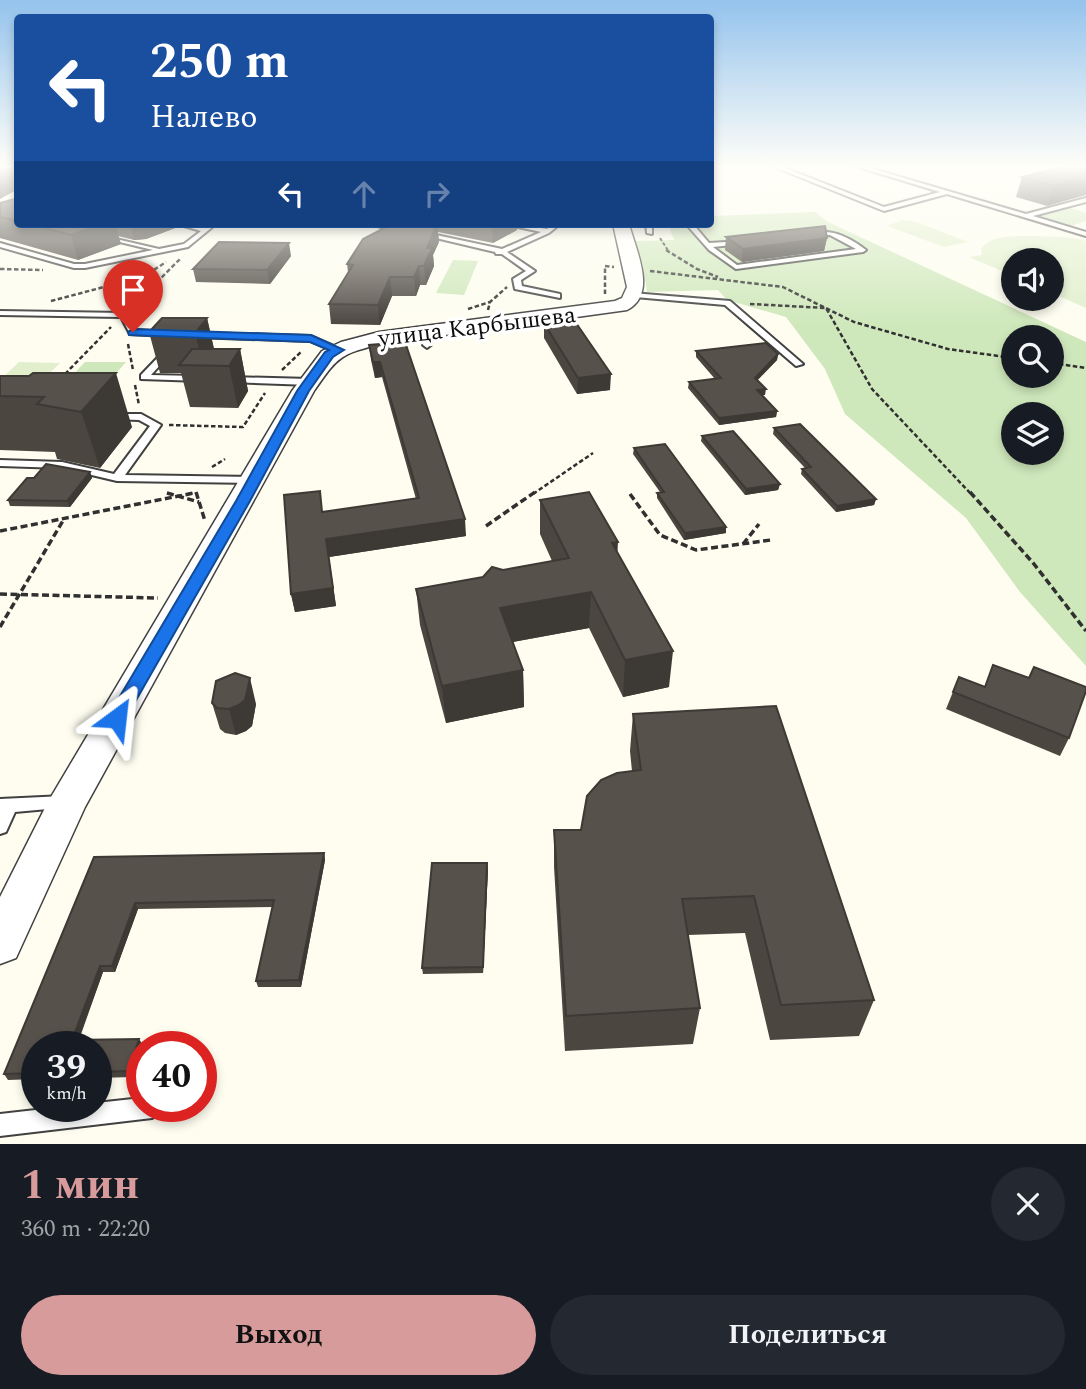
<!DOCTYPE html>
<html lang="ru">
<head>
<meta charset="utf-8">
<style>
  :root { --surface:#171b24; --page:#242831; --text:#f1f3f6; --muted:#9ea1a6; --accent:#d89b9b }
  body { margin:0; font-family:Spectral,serif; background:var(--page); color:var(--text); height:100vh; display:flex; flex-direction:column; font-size:26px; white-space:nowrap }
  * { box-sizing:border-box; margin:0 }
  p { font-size:23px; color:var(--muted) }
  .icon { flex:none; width:38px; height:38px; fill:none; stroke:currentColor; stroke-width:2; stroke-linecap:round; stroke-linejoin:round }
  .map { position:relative; height:1144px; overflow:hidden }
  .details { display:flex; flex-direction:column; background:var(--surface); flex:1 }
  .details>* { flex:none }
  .hud { position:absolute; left:14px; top:14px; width:700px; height:214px; border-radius:7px; box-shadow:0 4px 10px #0003; background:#1a4fa0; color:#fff; overflow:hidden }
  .fabs { position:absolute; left:1001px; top:248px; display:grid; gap:14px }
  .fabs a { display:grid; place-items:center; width:63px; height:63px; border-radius:50%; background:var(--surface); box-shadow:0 4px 10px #0003; font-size:35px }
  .speed { position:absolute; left:21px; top:1031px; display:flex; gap:14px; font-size:35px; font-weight:700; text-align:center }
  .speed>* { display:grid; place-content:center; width:91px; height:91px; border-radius:50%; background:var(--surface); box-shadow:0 4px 10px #0003; line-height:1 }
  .speed small { font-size:18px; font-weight:400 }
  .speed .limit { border:10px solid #d22; background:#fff; color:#111 }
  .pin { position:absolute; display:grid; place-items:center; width:60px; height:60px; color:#fff; margin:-72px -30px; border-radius:50% 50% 50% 0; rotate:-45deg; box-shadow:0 0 7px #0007 }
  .pin .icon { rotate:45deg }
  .me { position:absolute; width:77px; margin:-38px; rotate:30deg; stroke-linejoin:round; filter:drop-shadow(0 0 5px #0008) }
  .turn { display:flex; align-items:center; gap:24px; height:147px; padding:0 21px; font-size:32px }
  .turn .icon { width:91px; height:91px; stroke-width:2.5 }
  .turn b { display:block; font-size:49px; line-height:60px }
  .lanes { display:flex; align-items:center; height:66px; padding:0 21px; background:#0003; justify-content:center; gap:35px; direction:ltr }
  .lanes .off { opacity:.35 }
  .round { display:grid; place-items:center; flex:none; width:74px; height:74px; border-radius:37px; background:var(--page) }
  .overview { display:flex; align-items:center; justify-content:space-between; height:119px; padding:0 21px }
  h1 { font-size:42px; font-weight:700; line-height:52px; color:var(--accent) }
  .button { display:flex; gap:14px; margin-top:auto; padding:14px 21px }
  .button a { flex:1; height:80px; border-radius:42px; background:var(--accent); color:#111; font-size:28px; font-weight:700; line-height:80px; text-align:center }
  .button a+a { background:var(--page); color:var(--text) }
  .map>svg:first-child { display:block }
  .green { fill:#cfe8bb; fill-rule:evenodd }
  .pitch { fill:#e1efcc }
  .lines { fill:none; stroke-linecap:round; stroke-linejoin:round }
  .service-casing { stroke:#414141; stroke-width:4 }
  .tertiary-casing { stroke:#414141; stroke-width:3 }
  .path-far2 { stroke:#303030; stroke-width:2; stroke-dasharray:3.5 2; stroke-linecap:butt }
  .path-far1 { stroke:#303030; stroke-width:2.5; stroke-dasharray:4.5 2.5; stroke-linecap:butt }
  .path { stroke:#303030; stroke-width:3.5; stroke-dasharray:7 3.5; stroke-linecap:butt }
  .service { fill:#fff; fill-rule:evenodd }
  .tertiary { fill:#fff; fill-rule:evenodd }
  .wall { fill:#4b4640 }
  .shaded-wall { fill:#3d3934 }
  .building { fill:#57514b; stroke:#3d3934; stroke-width:2 }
  .route { fill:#1a73e8; stroke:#114b97; stroke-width:2 }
  .labels { text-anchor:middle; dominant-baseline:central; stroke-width:7; stroke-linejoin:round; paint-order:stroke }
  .street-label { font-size:24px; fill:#0e0e0e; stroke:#fff }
</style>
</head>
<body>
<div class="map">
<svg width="1086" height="1144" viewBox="0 0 1086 1144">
  <rect width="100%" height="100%" fill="#fefdf0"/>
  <g class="green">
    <path d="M1068,207L1086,213V221L1068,227L1037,216Z"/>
    <path d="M815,212L828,222L1086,342V666L1020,592L966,518L845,414L825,369L786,317L727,300L718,290L647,292L643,266L634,241L674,240L668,224H710L711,216ZM1013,338H1052V376H1013ZM1013,415H1052V453H1013Z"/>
    <path d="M453,260L478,261L464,295L436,293Z"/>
    <path d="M85,362H126L99,393L57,392Z"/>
  </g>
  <g class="pitch">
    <path d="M902,220L916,222L968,242L944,247L887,226Z"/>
    <path d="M1034,236C1049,237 1073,236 1086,241V308L1052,293V261H1013V276L969,257L982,255L981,249C991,234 1017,236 1034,236Z"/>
    <path d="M19,362L60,363L29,393L0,380Z"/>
  </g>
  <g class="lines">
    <defs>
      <g id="service">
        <path d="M772,166H780L884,207L940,192L855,166H863L1026,214L1086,198V202L1033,216L1086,232V236L947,194L884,211Z"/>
        <path d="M1057,166L1086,170V174L1058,167Z"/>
        <path d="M177,224H188L204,228L209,224H216L188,247L85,268H74L0,247V243L74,264H85L153,250L103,238V236L159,249L184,244L201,231Z"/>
        <path d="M370,224H382L403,230L400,232Z"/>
        <path d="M504,224H518L547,229L553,224H560L549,233L507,252L535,271L521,280L522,286L560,294V298L515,289L513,279L526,271L502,254H496L495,252L419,234L422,232L502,249L541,232Z"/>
        <path d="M646,224H652V234L647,233Z"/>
        <path d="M686,224H693L709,243L743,241L744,242L741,244L713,247L737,265L856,249L830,235L809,236L808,235C828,226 849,237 866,250L863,252L736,269L709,250Z"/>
        <path d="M632,293L730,301L803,364L796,366L725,305L635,297L631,295Z"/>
        <path d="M0,311L124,313H127L136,330L166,332L170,334L166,336L130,334L121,317L0,315Z"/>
        <path d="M425,330L432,332L431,345L427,348L423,345Z"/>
        <path d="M191,333L311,336L343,350L336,352L310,341L194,337H191Z"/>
        <path d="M169,348L173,351L151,375L198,376L203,379L201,381L141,379V375L166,349Z"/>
        <path d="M230,377L310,379L315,382L310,385L227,382V378Z"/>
        <path d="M114,414H141L161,425L125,475L254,477L259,480L254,483L117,481L62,468L0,466V460L62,462L114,474L150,426L139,420L111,419V415Z"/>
        <path d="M64,796L70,797L72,802L70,807L15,812L6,832L0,834V799Z"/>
        <path d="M142,1098V1106H162L159,1114L152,1118L0,1136V1114L71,1106H96V1103Z"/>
      </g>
      <path id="tertiary" d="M613,224H629C636,251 658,294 627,310L380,344C338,355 338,357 314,391L85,807L16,958L0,964V897L48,802L292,391L322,351L341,342L379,332L615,301L622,298L627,287Z"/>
    </defs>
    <use href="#service" class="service-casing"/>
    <use href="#tertiary" class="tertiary-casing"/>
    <path class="path-far2" d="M660,238L669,252"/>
    <g class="path-far1">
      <path d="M666,250L697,269L718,277"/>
      <path d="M0,269L43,270"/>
      <path d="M650,271L783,287L854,322L948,349L1013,358"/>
      <path d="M117,294L114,285L120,272"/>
      <path d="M605,294V266L614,267"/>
      <path d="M51,301L138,278"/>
      <path d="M750,304L826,308L872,389L971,494"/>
      <path d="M121,305L117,294L166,262"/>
      <path d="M125,305L142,280"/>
      <path d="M132,307L181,258"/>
      <path d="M468,309L490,302"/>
      <path d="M488,310L490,302L507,287"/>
      <path d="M128,344L133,370"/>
      <path d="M1052,363L1086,368"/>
      <path d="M282,370L302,351"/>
      <path d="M65,374L111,327"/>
      <path d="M135,385L139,405"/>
      <path d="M169,425L243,427L265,393"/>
      <path d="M212,467L225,459"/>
      <path d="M167,493L171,494"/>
      <path d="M188,494L194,493"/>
      <path d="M533,494L593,453"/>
    </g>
    <g class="path">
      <path d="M196,492L205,521"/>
      <path d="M970,492L1034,564L1086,631"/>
      <path d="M167,493L199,502"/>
      <path d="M630,494L660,535L696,550L771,540"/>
      <path d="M486,526L535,492"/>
      <path d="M0,531L194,493"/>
      <path d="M743,544L759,524"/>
      <path d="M0,594L158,598"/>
      <path d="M0,627L64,519"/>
    </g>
    <use href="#service" class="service"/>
    <use href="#tertiary" class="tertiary"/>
  </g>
  <g class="wall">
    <path d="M1065,166L1047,206L1016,197L1022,177Z"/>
    <path d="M18,198V224H177L178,227L146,239L134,240L118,236L121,244L78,260L0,238V203Z"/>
    <path d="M392,224H517V230L493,243L438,232L439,242L433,255L434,266L426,285H420L416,296H392L380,325L331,324L329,304L348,272L347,264Z"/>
    <path d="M726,237L827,238L824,251L742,262L725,250Z"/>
    <path d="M291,256L270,284L196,282L193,269Z"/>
    <path d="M207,318L214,349H240L248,391L238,408L190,407L181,373H160L149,332Z"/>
    <path d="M544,323L610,390L577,394L544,338Z"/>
    <path d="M405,342L466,536L329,557L336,606L295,612L291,594L323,512L416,499L382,377L375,378L371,360L369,345Z"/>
    <path d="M696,351L778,354L777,360L757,380L765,395H762L777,411L776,417L719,425L688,388L689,382L715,379L696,357Z"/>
    <path d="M0,376L132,427L100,468L57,459L55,452L0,450Z"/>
    <path d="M774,428L876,499L874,505L836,512L801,474L802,469L805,468L773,434Z"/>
    <path d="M702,436L780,484L778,490L745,495L701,441Z"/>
    <path d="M634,448L726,527V533L684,540L657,498V493L660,492L633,454Z"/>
    <path d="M90,472L92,478L70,507L10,506L8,500L34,478Z"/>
    <path d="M540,500L618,553L669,687L623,697L589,628L513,642L523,670L524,707L446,723L420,625L416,589L483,577L503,570L552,561L540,534Z"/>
    <path d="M959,677L1069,738L1060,756L946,709Z"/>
    <path d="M212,703L256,704L252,726L246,731L236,735L225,733L220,729Z"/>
    <path d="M633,714L874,1000L859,1036L770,1040L745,933L688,935L700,1008L693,1044L565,1051L554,867V830H581L632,771L630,751Z"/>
    <path d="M324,853L325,860L301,987H258L256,981L273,907L138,909L115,972H103L79,1040L143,1045L133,1077L96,1078V1046H37V1079L8,1080L4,1074L94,857Z"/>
    <path d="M488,869L483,973L423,974L422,968Z"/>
  </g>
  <g class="shaded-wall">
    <path d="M9,166H18V189L0,199V171Z"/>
    <path d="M1086,177V195L1047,206L1054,186Z"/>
    <path d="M103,224H115L121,244L78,260L71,235Z"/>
    <path d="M130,224H177L178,227L146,239L134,240Z"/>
    <path d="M437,224L439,242L433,255L434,266L426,285L424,266L427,248Z"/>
    <path d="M492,224H517V230L493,243Z"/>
    <path d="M827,238L824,251L742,262L743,249Z"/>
    <path d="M289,243L291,256L270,284L267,270Z"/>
    <path d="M419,266L420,285L416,296L414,277Z"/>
    <path d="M390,277L392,296L380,325L378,305Z"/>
    <path d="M207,318L216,358L203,365L195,333Z"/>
    <path d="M240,349L248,391L238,408L229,366Z"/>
    <path d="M778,354L777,360L754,384L755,378Z"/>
    <path d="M373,362H380L382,377L375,378Z"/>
    <path d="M116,373L132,427L100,468L81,412Z"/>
    <path d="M611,374L610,390L577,394L578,378Z"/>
    <path d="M766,389L765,395L756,396L757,390Z"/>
    <path d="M777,411L776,417L719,425V418Z"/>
    <path d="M90,472L92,478L70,507L67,501Z"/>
    <path d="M780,484L778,490L745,495L746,489Z"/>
    <path d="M876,499L874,505L836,512L837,506Z"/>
    <path d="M465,519L466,536L329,557L336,606L295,612L291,594L326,539Z"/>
    <path d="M726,527V533L684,540L685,533Z"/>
    <path d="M618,542L616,577L612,543Z"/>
    <path d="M591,592L589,628L501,644L500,608Z"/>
    <path d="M673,651L669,687L623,697L625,660Z"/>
    <path d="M523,670L524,707L446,723L442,686Z"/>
    <path d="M250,678L256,704L252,726L246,731L236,735L229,709Z"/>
    <path d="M324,853L325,860L301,987L299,980Z"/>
    <path d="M487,863L488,869L483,973V967Z"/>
    <path d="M135,903L138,909L115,972L112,966Z"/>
    <path d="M100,966L103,972L76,1046L72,1040Z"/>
    <path d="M139,1039L143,1045L133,1077L129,1071Z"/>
  </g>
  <g class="building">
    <path d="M0,166H9L0,171Z"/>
    <path d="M1065,166H1086V177L1054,186L1022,177Z"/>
    <path d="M18,198V221L0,217V203Z"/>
    <path d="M29,224H103L71,235Z"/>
    <path d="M392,224H437L427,248H432L424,266H419L414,277H390L378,305L329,304L353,265L347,264L363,239Z"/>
    <path d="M825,226L827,238L743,249L726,237Z"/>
    <path d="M219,242L289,243L267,270L193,269Z"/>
    <path d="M162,318H207L195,333L149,332Z"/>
    <path d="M574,320L611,374L578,378L544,323Z"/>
    <path d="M405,342L465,519L326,539L333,588L291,594L284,495L320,491L322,512L419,498L380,362H373L369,345Z"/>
    <path d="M766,343L778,354L755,378L766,389L757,390L777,411L719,418L689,382L721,378L696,351Z"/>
    <path d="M192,349H240L229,366L179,365Z"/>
    <path d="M33,373H116L81,412L37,404L44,397L0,396V376H29Z"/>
    <path d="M800,424L876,499L837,506L802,469L811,467L774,428Z"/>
    <path d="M733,431L780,484L746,489L702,436Z"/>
    <path d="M665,444L726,527L685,533L657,493L664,492L634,448Z"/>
    <path d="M46,464L90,472L67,501L8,500L27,478H34Z"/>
    <path d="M589,492L618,542L612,543L673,651L625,660L591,592L500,608L523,670L442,686L416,589L483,577L492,567L503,570L569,558L540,500Z"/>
    <path d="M993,665L1029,678L1034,667L1086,687V691L1069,738L953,692L959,677L985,687Z"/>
    <path d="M235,673L250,678L245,700L239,705L229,709L217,708L212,703L216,681Z"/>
    <path d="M776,706L874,1000L781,1005L754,896L682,899L700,1008L566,1016L554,830H581L587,796L601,780L617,773L641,770L633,714Z"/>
    <path d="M324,853L299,980L256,981L274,900L135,903L112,966H100L72,1040L139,1039L129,1071L96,1072V1046H37V1073L4,1074L94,857Z"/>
    <path d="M432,863H487L483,967L422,968Z"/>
  </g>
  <linearGradient id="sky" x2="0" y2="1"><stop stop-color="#94c3ed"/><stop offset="0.51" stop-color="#fffef8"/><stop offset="1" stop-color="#fffef8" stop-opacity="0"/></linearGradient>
  <rect width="1086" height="326" fill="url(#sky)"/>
  <path class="route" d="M133,329L311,335L344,350L333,357L309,391L250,501L123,723H110L107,718L110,713L236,501L297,391L325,352L329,350L310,342L129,335L128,332Z"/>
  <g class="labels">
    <g class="street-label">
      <text transform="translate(477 327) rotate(-7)">улица Карбышева</text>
    </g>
  </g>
</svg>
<div class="fabs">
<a><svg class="icon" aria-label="sound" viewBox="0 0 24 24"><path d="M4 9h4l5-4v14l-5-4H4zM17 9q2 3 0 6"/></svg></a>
<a><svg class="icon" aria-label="search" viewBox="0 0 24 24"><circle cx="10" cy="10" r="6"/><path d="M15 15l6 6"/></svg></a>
<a><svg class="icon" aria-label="layers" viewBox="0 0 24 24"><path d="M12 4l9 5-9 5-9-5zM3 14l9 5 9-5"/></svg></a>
</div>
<div class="speed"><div>39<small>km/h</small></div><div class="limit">40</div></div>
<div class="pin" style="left:133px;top:332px;background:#d93025"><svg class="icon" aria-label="arrive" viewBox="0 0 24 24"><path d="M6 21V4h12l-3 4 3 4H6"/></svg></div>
<svg class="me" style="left:117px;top:718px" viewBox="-20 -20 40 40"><path d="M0-17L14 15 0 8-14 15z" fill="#1a73e8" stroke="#fff" stroke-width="4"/></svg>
<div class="hud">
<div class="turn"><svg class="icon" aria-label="left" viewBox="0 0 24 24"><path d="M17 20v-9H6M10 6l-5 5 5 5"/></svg><div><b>250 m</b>Налево</div></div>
<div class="lanes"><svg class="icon" aria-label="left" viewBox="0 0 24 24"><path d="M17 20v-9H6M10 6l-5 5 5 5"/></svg><svg class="icon off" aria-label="ahead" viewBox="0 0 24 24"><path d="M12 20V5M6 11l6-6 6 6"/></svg><svg class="icon off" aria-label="right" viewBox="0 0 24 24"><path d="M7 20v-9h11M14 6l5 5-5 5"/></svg></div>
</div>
</div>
<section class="details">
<div class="overview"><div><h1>1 мин</h1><p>360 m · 22:20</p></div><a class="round"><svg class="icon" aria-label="close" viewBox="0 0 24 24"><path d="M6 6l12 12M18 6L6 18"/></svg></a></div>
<div class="button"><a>Выход</a><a>Поделиться</a></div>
</section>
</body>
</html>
